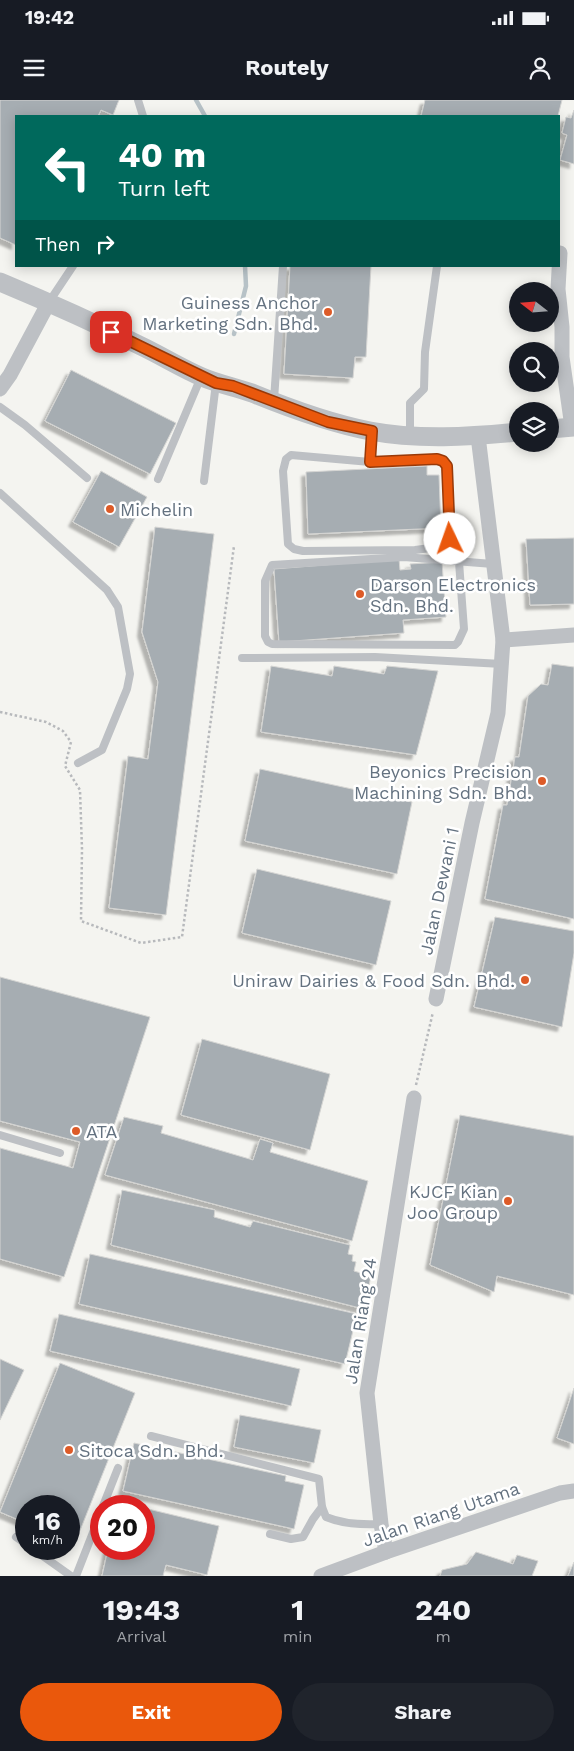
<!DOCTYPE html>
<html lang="en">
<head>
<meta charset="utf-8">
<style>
  :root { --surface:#171b24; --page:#20242c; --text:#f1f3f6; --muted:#9ea1a6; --accent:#ea580c }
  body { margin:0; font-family:"Work Sans",sans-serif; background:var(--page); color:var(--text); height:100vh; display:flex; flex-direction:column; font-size:19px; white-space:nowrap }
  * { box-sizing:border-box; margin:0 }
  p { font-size:16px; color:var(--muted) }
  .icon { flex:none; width:28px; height:28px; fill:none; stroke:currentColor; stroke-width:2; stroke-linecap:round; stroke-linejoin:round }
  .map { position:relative; height:1476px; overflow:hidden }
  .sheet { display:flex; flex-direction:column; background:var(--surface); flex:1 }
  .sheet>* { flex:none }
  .guide { position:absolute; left:15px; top:15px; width:545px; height:152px; border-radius:0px; box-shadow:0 2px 12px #0003; background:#00695c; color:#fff; overflow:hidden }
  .needle { width:32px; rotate:287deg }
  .tools { position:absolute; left:509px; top:182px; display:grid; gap:10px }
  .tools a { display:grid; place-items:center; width:50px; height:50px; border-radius:50%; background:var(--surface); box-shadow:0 2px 12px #0003; font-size:25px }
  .speed { position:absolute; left:15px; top:1395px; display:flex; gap:10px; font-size:25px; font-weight:700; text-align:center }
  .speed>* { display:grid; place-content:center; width:65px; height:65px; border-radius:50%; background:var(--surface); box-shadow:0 2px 12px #0003; line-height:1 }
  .speed small { font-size:12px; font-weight:400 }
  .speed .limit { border:8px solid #d22; background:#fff; color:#111 }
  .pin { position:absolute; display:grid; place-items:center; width:42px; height:42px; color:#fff; margin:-21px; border-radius:10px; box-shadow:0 2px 8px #0006 }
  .me { position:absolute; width:55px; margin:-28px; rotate:357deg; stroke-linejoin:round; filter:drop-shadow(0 0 4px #0008) }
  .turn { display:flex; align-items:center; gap:18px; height:105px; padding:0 20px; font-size:22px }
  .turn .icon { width:65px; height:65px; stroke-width:2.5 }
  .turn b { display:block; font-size:35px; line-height:42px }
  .then { display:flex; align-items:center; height:48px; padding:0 20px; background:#0003; gap:10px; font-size:19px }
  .eta { display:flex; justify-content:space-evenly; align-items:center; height:85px; text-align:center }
  .eta b { font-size:30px; font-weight:700; line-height:35px }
  .button { display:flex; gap:10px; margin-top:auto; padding:10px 20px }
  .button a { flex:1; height:58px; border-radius:30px; background:var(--accent); color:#fff; font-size:20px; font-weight:700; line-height:58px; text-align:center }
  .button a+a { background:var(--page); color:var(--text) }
  .status { display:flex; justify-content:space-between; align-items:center; height:35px; padding:0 25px; background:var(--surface); direction:ltr }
  .status svg { height:14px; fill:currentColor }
  header { display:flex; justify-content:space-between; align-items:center; height:65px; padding:0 20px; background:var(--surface); font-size:22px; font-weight:700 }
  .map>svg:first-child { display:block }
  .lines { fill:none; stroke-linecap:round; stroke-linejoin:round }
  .stream { stroke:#b7c2c7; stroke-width:4.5 }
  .building { fill:#a6adb2; stroke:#d5d5d3; filter:url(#shadow) }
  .path { stroke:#b7b9bc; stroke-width:2.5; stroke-dasharray:2.5 2.5; stroke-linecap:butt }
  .service { stroke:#bdc0c4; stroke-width:8 }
  .minor { stroke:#bdc0c4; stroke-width:15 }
  .tertiary { stroke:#bdc0c4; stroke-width:19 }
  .route-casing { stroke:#983908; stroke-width:12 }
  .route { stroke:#ea580c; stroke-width:9 }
  .poi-dot { fill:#dd5b28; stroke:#fff; stroke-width:2 }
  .labels { text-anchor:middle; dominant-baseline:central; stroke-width:5; stroke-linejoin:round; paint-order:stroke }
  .poi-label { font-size:18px; fill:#647280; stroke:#fff; text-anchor:end }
  .street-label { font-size:18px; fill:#647280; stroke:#fff }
</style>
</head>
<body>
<div class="status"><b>19:42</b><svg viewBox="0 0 49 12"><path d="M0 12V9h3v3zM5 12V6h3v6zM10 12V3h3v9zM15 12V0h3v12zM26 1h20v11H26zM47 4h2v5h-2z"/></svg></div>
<header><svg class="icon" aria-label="menu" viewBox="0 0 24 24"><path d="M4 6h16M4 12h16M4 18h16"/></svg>Routely<svg class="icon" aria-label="person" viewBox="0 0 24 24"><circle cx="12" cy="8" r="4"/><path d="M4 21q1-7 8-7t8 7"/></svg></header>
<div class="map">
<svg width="574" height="1476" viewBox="0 0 574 1476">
  <defs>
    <filter id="shadow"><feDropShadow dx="-4.5" dy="4.5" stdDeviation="1" flood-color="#0004"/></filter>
  </defs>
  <rect width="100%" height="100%" fill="#f4f4f0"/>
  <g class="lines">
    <g class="stream">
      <path d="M196,0L205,16"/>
      <path d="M234,234L246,186L245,166"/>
    </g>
  </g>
  <g class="building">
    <path d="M0,0H119L113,15L101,10L98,16H16V145L0,138Z"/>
    <path d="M425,0H562L558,16H421Z"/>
    <path d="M574,10V64L560,60L567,35L562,33L566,17L571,18Z"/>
    <path d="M290,166H371L366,257H355L353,278L284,274Z"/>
    <path d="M71,270L176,323L150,374L45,321Z"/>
    <path d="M427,366V375H439L441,428L308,434L306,372Z"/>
    <path d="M101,371L147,397L119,447L73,422Z"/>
    <path d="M155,427L214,434L166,815L109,808L128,656L148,659L158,582L142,532Z"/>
    <path d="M574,438V504L530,505L526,439Z"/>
    <path d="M399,459L400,470L411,469L410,464L442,462L446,517L403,520L404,533L279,542L274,469Z"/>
    <path d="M552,564L574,567V819L485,799L503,705H507L515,657H519L528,596L541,584L548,585Z"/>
    <path d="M271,566L332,576L334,566L384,574L387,566L438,571L416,655L261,632Z"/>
    <path d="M260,669L412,702L397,774L245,741Z"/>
    <path d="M257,769L391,801L376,865L242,833Z"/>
    <path d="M495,817L574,831V853L562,927L474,907Z"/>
    <path d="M0,877L150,917L64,1177L0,1159V1048L73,1068L80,1042L0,1021Z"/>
    <path d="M202,939L330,974L310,1050L181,1015Z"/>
    <path d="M460,1015L574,1036V1195L497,1176L494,1192L430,1165Z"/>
    <path d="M124,1017L163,1026L161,1033L253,1060L260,1039L273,1043L270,1052L368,1081L352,1141L105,1075Z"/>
    <path d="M122,1090L215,1110L214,1117L250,1127L253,1121L350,1145L348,1154L353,1155L352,1161L356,1162L354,1171L371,1176L364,1209L111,1145Z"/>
    <path d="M90,1154L357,1214L345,1264L79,1204Z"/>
    <path d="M59,1214L300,1269L291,1306L50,1251Z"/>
    <path d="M0,1259L24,1270L0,1320Z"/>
    <path d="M60,1263L135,1293L75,1443L69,1440V1406H26V1423L0,1412Z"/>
    <path d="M574,1288V1344L557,1338Z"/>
    <path d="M240,1315L321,1330L314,1363L234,1347Z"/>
    <path d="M134,1343L286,1376L285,1381L304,1385L294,1429L123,1391Z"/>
    <path d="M144,1408L219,1426L207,1475L166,1465L163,1476H102L108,1449H144Z"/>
    <path d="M476,1452L513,1464L517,1455L538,1461L532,1476H440L442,1470L467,1464Z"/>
    <path d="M574,1462V1476H568Z"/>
  </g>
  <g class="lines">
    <g class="path">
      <path d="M0,612L46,622L63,631L71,642L65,666L80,690L82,749L81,821L141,843L182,837L234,446"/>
      <path d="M416,985L433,912"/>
    </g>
    <g class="service">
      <path d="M138,0L143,16"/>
      <path d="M49,202L73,166"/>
      <path d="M274,300L283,166"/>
      <path d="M0,307L25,325L87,378"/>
      <path d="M410,335V303L424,289L425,252L437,166"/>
      <path d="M291,355L370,362L437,359L443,361L447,365L451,439L446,446L415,450L303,451L294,449L288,444L283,371L286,359Z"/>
      <path d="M370,362L372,331"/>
      <path d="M158,379L201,277"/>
      <path d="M204,381L216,283"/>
      <path d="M0,393L107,490L118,507L130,574L127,589L102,650L78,663"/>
      <path d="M459,462L464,529L458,542L455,545L272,544L268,542L265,536V481L272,465L404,457L493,464"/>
      <path d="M242,558L375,557L502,564"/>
      <path d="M0,1035L60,1053"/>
      <path d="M151,1336L319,1379L322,1407L326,1417C343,1424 363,1425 381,1424"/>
      <path d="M103,1406L118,1368"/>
      <path d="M270,1434L291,1439L303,1437L313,1419L322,1407"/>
      <path d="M16,1437L26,1444"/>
      <path d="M33,1449L71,1476"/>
      <path d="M76,1476L101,1412"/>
    </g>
    <g class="minor">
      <path d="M560,153L558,189L562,227V257L572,327"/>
      <path d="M0,289L10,275L49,202"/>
      <path d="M503,540L574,535"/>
      <path d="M436,899L472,723L498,613L503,540L478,336"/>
      <path d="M386,1452L381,1424L367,1293L414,998"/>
      <path d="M321,1476L386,1452L560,1393L574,1391"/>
    </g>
    <g class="tertiary">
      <path d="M0,182C48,202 95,223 141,246C162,256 181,268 202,277C218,284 235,287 252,293C291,309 329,323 370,331C418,340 469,337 518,332"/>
      <path d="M550,329L574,327"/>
    </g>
  </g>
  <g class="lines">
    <defs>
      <path id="route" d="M111,232L216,283L233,286L328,322L372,331L370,362L437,359L443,361L447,366L450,439"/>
    </defs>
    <use href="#route" class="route-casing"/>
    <use href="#route" class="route"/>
  </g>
  <g class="poi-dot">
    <circle cx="328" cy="212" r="5"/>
    <circle cx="110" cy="409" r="5"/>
    <circle cx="360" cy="494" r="5"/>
    <circle cx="542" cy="681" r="5"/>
    <circle cx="525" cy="880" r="5"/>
    <circle cx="76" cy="1031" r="5"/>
    <circle cx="508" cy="1101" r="5"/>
    <circle cx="69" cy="1350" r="5"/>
  </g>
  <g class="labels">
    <g class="poi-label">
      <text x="318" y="202">Guiness Anchor<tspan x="318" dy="21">Marketing Sdn. Bhd.</tspan></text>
      <text x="120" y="409" text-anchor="start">Michelin</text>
      <text x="370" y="484" text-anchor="start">Darson Electronics<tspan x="370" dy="21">Sdn. Bhd.</tspan></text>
      <text x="532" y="671">Beyonics Precision<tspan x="532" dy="21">Machining Sdn. Bhd.</tspan></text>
      <text x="515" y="880">Uniraw Dairies &amp; Food Sdn. Bhd.</text>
      <text x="86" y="1031" text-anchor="start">ATA</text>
      <text x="498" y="1091">KJCF Kian<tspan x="498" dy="21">Joo Group</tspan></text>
      <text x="79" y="1350" text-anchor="start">Sitoca Sdn. Bhd.</text>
    </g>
    <g class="street-label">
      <text transform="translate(439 791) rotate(-78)">Jalan Dewani 1</text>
      <text transform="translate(360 1221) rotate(-81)">Jalan Riang 24</text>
      <text transform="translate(441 1414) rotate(-19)">Jalan Riang Utama</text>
    </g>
  </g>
</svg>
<div class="tools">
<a><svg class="needle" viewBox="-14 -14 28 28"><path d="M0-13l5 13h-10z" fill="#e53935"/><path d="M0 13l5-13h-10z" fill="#9ea1a6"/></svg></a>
<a><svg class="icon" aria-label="search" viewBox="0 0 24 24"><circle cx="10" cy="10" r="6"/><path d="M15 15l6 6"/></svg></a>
<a><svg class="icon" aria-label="layers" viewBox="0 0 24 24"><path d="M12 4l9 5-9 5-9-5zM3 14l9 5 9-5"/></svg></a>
</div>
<div class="speed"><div>16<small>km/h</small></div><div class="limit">20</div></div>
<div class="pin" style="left:111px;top:232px;background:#d93025"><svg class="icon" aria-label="arrive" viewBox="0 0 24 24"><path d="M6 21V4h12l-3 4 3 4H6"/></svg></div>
<svg class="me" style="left:450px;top:439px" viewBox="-20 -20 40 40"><circle r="19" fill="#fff"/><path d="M0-13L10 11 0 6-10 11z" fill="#ea580c"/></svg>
<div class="guide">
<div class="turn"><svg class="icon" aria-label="left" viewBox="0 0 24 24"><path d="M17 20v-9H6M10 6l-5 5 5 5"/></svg><div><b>40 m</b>Turn left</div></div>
<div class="then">Then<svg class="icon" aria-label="right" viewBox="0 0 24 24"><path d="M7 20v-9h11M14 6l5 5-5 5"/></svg></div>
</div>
</div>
<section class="sheet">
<div class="eta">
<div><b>19:43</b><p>Arrival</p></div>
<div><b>1</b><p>min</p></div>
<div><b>240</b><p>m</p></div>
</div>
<div class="button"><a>Exit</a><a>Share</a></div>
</section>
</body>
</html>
